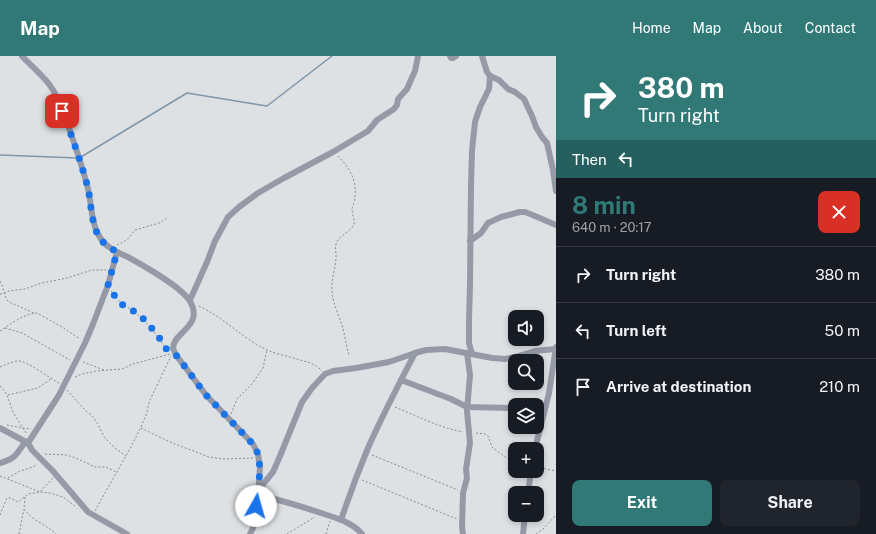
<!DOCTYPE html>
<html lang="en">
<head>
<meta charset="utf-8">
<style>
  :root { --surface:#171b24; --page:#20242c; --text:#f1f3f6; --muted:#9ea1a6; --line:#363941; --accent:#307976 }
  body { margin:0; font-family:"Public Sans",sans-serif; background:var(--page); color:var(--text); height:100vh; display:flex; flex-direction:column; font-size:15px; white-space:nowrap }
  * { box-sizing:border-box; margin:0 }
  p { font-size:13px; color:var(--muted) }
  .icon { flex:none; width:22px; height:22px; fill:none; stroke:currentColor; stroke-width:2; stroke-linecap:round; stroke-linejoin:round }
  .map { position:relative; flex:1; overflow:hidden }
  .panel { display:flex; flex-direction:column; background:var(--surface); width:320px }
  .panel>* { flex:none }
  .guide { background:#307976; color:#fff; overflow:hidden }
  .tools { position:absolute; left:508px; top:254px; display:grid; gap:8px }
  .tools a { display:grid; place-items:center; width:36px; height:36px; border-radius:8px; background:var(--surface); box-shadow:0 2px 6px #0003; font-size:20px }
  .pin { position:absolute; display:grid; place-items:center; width:34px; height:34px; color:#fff; margin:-17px; border-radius:8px; box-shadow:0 2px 6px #0006 }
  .me { position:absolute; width:44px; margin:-22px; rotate:7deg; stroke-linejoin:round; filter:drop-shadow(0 0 3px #0008) }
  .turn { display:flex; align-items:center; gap:14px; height:84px; padding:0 16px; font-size:18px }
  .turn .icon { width:52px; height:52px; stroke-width:2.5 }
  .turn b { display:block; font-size:28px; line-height:34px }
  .then { display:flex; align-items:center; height:38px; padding:0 16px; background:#0003; gap:8px; font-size:15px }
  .round { display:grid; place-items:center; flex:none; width:42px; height:42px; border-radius:8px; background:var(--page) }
  .summary { display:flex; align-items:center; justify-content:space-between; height:68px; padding:0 16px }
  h1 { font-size:24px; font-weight:700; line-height:30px; color:var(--accent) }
  .primary-button { display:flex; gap:8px; margin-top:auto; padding:8px 16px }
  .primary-button a { flex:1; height:46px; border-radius:8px; background:var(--accent); color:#fff; font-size:16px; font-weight:700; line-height:46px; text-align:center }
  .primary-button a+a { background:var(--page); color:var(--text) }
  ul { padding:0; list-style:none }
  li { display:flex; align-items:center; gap:12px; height:56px; padding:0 16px; border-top:1px solid var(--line) }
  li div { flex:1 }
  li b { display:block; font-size:15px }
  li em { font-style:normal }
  header { display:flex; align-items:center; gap:24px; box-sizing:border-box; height:56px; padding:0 20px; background:var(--accent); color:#fff }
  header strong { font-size:19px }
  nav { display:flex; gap:22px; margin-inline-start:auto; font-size:14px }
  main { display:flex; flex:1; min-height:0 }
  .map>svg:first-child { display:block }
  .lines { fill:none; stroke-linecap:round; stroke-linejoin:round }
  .stream { stroke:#8096ab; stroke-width:1.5 }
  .path { stroke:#888a8d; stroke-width:1; stroke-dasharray:2 2; stroke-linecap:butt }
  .minor { stroke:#959aa6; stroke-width:6 }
  .route { stroke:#1a73e8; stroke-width:7; stroke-dasharray:0 12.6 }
</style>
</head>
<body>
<header>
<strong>Map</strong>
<nav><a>Home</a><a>Map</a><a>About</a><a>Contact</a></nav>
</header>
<main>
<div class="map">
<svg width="556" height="478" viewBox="0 0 556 478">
  <rect width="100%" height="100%" fill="#dee1e4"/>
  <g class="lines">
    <g class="stream">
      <path d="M0,99L78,102"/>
      <path d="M81,101L187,37L267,50L332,0"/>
    </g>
    <g class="path">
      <path d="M338,100C352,115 358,126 354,147C354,147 352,152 352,153C352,158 355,163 354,168C351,176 339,179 336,188C335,192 336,196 336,200C336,211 332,220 332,230C331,244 338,257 342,269C345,279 346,289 349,299"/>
      <path d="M117,189L127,184L135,174L159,167L167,162"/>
      <path d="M0,225C4,232 4,242 9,246L34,257"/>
      <path d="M111,235L115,241L122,248L132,254L144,264L158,281L167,294"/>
      <path d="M0,238L5,237L9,235L25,233L42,227L67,222L92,214H106"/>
      <path d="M199,250C223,261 242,282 267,294C276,298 287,300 297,303C306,306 315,307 322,315"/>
      <path d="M5,272L22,277L70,304"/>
      <path d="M0,275C11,268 23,258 37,257L62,271L80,283"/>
      <path d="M83,306L104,314"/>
      <path d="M0,311C6,309 12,305 19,305C29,306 49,322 59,327"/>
      <path d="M75,321L82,318L97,315L122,313L133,308L170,298"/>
      <path d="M0,330C8,337 9,346 13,356C17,363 22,371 27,378"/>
      <path d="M67,334L83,352L93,361L98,368L104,381L115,392L126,400"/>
      <path d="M8,339L38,332L51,323"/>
      <path d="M395,351C417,360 438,371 463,376"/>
      <path d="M231,358L237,343L252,328L263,312L267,294"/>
      <path d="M7,369L23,372L31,373"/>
      <path d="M141,372L170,386L209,401L223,403L253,402"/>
      <path d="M476,377L485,378L488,380L492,391L497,395L515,408"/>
      <path d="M45,398L67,399L78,403L95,411H106L116,416"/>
      <path d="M372,399L458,434"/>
      <path d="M537,409L546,413L556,415"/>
      <path d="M0,420L40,436L53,422"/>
      <path d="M8,422L20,415L33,411L37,408"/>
      <path d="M362,424L457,463"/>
      <path d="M25,441L24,453C28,458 33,463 39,466C45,470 51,473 56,478"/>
      <path d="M95,455C112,423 132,393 146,359C148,354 148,349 150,344L171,300"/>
      <path d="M0,459L7,442C12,441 14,445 18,446L28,438L40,436L50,437L63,441L75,450"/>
      <path d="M19,478L24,453"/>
      <path d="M287,478L315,461"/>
      <path d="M326,478L330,465"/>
      <path d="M536,478L543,473L556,459"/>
    </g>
    <g class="minor">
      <path d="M22,0C30,9 45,21 51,31C57,39 60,49 64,58C73,83 82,108 88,133C92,150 91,169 101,183C107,192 119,197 128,201C144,210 184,232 191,247C203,270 173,277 173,292C174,296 177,300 179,303L206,339L253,388L258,398L260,411L258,439L253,472L250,478"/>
      <path d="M450,0L451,2H453L456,0"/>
      <path d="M482,0L487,16L490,20L499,24L508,33L515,36L524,43L532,60L536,71L542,81L547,87L553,114L556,135"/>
      <path d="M470,185L481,177L488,167L501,161L520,156H525L535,160L556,169"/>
      <path d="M190,244L207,206L215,185L228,161L239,151L258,137L284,122L333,96L368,75L377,64L394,53L397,49L398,43L407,33L410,26L415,15L418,0"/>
      <path d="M472,298L469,287V264L470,229L471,129L472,95L475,66L480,51L489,33L490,20"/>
      <path d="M401,324L451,343L467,351L515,352"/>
      <path d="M0,372L28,387L32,394L52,414L88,456L127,478"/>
      <path d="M28,387L50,353L59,339L85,287L93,268L108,229L117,196"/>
      <path d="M535,393L549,337L556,291"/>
      <path d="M0,407C15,403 17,398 25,386"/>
      <path d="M259,433L273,416L280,400L302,346L312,332L325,318L333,315L356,312L389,306L415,297L426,294L445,293L492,302L505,303L515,301L535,295L555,293"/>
      <path d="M528,437L531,415"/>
      <path d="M258,439C280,444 300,450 321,457C336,462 352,466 362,478"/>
      <path d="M341,464C349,440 358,416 368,392C382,360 399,328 415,297"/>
      <path d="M463,478L462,471L463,437L467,422L466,413L470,387L467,355L470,319L467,297"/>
      <path d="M523,478L525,459"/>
    </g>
  </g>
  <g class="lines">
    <path class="route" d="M62,55C72,80 81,106 88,132C91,147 91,163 97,177C101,187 109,191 117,196L108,229C112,236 117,244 123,249C128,252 132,254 137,257C145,264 152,272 158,280C165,290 165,295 177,300L206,339L253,388L258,398L260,412L258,439L256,450"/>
  </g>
</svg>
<div class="tools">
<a><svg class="icon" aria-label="sound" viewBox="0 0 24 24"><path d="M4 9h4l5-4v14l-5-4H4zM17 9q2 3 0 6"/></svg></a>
<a><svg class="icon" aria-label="search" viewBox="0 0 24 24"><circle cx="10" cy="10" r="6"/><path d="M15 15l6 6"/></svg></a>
<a><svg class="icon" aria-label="layers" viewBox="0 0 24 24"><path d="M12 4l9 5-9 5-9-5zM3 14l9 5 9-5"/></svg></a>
<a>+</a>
<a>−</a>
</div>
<div class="pin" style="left:62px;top:55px;background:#d93025"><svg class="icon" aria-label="arrive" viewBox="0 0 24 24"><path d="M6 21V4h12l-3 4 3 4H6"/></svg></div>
<svg class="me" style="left:256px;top:450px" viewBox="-20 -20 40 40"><circle r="19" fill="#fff"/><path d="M0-13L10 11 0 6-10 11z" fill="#1a73e8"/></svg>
</div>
<section class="panel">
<div class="guide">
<div class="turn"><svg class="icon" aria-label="right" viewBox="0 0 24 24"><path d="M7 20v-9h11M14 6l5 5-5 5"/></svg><div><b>380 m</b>Turn right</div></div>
<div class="then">Then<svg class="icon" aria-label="left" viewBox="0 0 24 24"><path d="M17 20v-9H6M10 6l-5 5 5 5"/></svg></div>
</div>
<div class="summary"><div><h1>8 min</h1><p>640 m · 20:17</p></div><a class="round" style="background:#d93025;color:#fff"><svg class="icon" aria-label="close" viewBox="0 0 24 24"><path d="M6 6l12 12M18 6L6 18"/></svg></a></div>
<ul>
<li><svg class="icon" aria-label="right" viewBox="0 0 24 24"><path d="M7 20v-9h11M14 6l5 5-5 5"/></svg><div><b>Turn right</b></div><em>380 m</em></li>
<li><svg class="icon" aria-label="left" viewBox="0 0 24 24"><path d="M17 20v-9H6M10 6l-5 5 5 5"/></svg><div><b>Turn left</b></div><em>50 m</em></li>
<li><svg class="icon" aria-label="arrive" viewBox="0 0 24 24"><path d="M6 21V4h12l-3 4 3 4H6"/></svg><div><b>Arrive at destination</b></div><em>210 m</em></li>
</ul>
<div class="primary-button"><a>Exit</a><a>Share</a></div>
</section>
</main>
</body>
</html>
